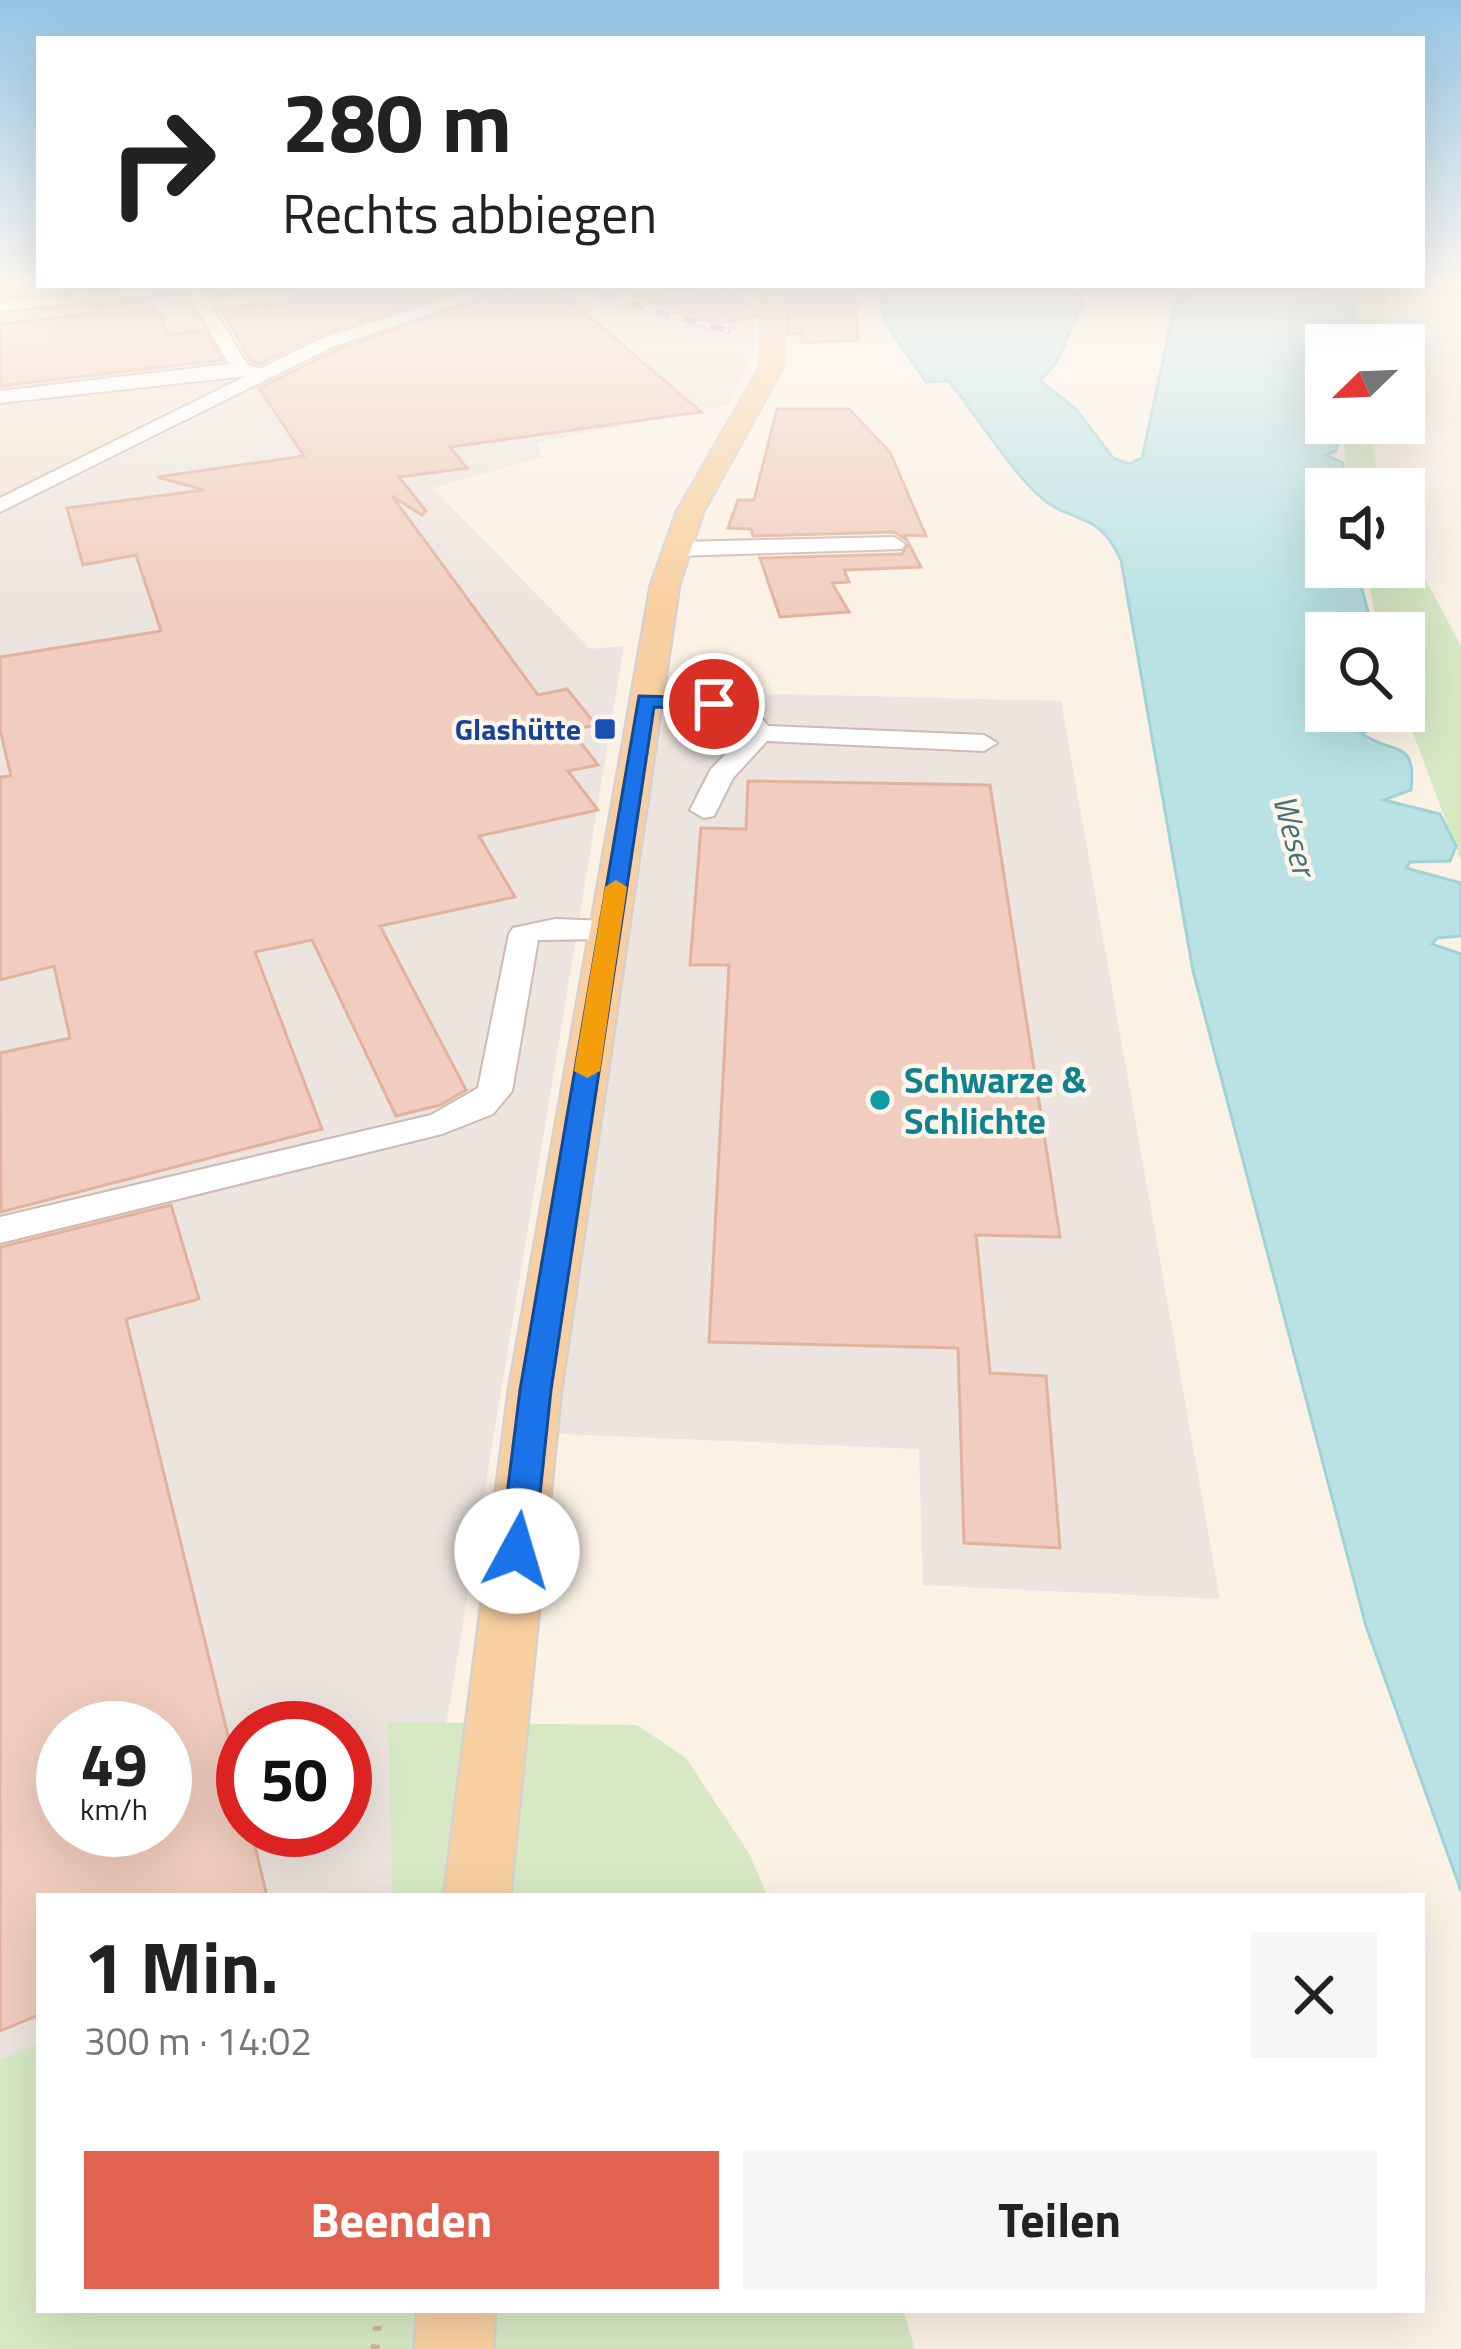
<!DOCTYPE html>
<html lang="de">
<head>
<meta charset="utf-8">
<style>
  :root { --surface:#fff; --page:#f6f6f6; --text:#222; --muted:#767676; --accent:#e1624f }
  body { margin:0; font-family:"Titillium Web",sans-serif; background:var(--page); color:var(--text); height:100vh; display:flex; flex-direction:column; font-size:45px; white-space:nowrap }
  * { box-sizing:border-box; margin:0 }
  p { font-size:39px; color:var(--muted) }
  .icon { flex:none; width:66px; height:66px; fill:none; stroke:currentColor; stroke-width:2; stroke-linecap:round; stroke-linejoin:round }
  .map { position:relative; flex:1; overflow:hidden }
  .details { position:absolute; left:36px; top:1893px; width:1389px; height:420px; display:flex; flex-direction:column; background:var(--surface); border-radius:0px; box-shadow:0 12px 48px #0002 }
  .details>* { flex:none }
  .top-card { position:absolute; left:36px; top:36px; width:1389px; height:252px; border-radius:0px; box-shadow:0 12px 48px #0002; background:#fff; color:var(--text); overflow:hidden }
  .needle { width:78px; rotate:247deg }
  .tools { position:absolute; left:1305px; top:324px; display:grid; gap:24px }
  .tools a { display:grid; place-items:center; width:120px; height:120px; border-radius:0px; background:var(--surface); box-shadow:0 12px 48px #0002; font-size:60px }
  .speed { position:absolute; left:36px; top:1701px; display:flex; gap:24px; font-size:60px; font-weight:700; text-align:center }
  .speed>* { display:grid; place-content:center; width:156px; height:156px; border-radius:50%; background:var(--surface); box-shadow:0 12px 48px #0002; line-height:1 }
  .speed small { font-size:30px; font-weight:400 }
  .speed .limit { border:18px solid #d22; background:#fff; color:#111 }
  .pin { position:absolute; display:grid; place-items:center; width:102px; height:102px; color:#fff; margin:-51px; border:6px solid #fff; border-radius:50%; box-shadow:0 3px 12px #0007 }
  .me { position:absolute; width:132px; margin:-66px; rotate:6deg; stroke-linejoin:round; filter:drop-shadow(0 0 9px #0008) }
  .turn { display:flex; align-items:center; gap:42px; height:252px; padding:0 48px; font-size:54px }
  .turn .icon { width:156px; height:156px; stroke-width:2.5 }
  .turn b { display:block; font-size:84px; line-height:102px }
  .round { display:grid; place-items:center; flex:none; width:126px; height:126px; border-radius:0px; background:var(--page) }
  .summary { display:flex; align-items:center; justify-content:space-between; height:204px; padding:0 48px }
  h1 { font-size:72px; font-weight:700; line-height:90px }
  .cta { display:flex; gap:24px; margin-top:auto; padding:24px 48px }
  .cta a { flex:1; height:138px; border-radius:0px; background:var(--accent); color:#fff; font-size:48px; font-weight:700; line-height:138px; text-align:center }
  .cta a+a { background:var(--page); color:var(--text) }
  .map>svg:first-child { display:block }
  .residential { fill:#f3e2d4 }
  .industrial { fill:#ece4df; fill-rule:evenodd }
  .green { fill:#d6e9c4 }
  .water { fill:#bae2e4; stroke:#a1d3d6; stroke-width:3 }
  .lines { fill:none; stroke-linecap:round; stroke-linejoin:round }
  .stream { stroke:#a1d3d6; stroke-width:4.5 }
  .building { fill:#f0cdbe; stroke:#e2b29f; stroke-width:3; fill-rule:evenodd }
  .minor-casing { stroke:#cfbaaf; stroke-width:4 }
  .major-casing { stroke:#d8d0cd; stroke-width:5 }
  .path { stroke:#d5b0a1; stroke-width:9; stroke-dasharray:4.5 14; stroke-linecap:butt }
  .minor { fill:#fff; fill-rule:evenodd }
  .major { fill:#f8cfa0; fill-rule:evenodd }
  .rail-casing { stroke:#b3a4c5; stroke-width:6 }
  .rail { stroke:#fef5eb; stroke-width:4.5; stroke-dasharray:14; stroke-linecap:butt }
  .route { fill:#1a73e8; stroke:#114b97; stroke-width:3 }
  .slow { fill:#f59e0b }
  .transit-dot { fill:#1a4fb4; stroke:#fef5eb; stroke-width:4.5 }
  .culture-dot { fill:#0f9aa8; stroke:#fef5eb; stroke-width:4.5 }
  .labels { text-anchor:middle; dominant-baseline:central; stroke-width:9; stroke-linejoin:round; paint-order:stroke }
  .far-transit-label { font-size:30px; font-weight:bold; fill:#164399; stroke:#fef5eb; text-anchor:end }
  .far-water-label { font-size:33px; font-style:italic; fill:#407478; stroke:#fef5eb }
  .culture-label { font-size:36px; font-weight:bold; fill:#0d838f; stroke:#fef5eb; text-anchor:start }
</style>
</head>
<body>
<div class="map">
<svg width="1461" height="2349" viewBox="0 0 1461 2349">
  <rect width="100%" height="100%" fill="#fbf1e5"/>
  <path class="residential" d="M0,282L753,285L757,346L608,303L481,333L310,392L221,407L0,507Z"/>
  <g class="industrial">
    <path d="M608,303L757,346L729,405L537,443L543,457L433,488L590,649L624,646L418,1896H39V2105L0,2112V514L221,407L310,392L481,333ZM63,1728H165V1830H63ZM243,1728H345V1830H243Z"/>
    <path d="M668,691L1061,701L1220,1599L923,1585L919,1449L538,1433Z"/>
  </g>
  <g class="green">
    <path d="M1461,282V300L1388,295L1379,345H1352L1355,285Z"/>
    <path d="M1404,410L1414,413L1411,432L1372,440L1380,489H1348L1342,423H1404Z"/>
    <path d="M1404,539L1461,646V861L1404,709V633H1379L1365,567H1404Z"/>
    <path d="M388,1722L637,1725L686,1758L750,1855L767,1896H393Z"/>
    <path d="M39,2044V2310H903L915,2349H0V2060Z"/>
  </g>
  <path class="water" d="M891,285H1071L1084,300L1056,363L1040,381L1076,409L1113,458L1129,464L1142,458L1179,285H1355L1352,345H1326V423H1342L1336,451L1326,455L1343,463L1347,489H1326V567L1358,575L1374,633H1326V711H1391L1390,724L1361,733C1392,756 1417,737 1411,790L1384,800L1440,814L1456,846L1450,861L1410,862L1406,868L1461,883V936L1437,938L1432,944L1461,954V1891L1366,1626L1193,971L1121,560C1097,509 1075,525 1043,499C1014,476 974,412 949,381L926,382L886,323L881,304Z"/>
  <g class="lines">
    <path class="stream" d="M1151,285L1188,296"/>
  </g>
  <g class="building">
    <path d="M210,285H475L319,335L260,364L250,360L223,311L292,302L300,286L215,293Z"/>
    <path d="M518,285H555L557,302L568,298L701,412L450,447L467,468L399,477L426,511L422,515L392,496L538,695L567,689L596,725L571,730L598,765L568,771L598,810L479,836L515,897L380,926L466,1090L440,1105L396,1116L312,940L255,952L322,1129L1,1212L0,1053L70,1038L54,966L0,980V777L11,776L0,729V657L161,631L136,555L83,565L67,508L204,490L157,477L304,456L259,388L334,351Z"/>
    <path d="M705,285H717L757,310V316L720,323L633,295Z"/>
    <path d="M799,285H854L858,340L802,343V334H787V301Z"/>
    <path d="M151,300L169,335L204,330L222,360L0,386V324L100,313L96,306Z"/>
    <path d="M777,409H849L890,452L926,536L905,535L907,540L894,532L753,536L751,529L728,528L738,500H754Z"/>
    <path d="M909,544L921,567L844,570L849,582L832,583L849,612L780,617L760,558L902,554Z"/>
    <path d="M748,781L990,785L1060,1237L976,1235L990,1373L1046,1376L1060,1548L964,1543L958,1348L709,1342L729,965H690L701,828L746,829Z"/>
    <path d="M171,1205L199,1299L126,1319L243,1797V1830H251L267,1896H39V2015L0,2031V1247ZM63,1728H165V1830H63Z"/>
  </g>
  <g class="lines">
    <defs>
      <g id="minor">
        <path d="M164,285H199L207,298L297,290L291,298L213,308L247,364L260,369L320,339L490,285H514L332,347L0,512V498L246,376L0,403V391L229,364L187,292L0,311V301Z"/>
        <path d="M894,537L905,544L902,549L676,556L665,549L676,542Z"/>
        <path d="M646,693L747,701L768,726L984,735L997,743L984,751L767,741L733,778L714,816L704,818L690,810L711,769L746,733L730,713L637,706V696Z"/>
        <path d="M555,919L610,921L625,930L610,939L538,940L512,1091L493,1114L442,1134L0,1243V1217L431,1115L478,1088L509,934L513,928Z"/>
      </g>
      <g id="major">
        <path d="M762,285H782L783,366L703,512L679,585L561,1390L510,1896H444L509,1390L651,585L677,512L761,366Z"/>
        <path d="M417,2310H495L493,2349H415Z"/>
      </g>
    </defs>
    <use href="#minor" class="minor-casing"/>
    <use href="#major" class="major-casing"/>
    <path class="path" d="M375,2349L379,2310"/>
    <use href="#minor" class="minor"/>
    <use href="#major" class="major"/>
    <defs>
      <path id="rail" d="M562,285L728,331"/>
    </defs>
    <use href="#rail" class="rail-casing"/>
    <use href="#rail" class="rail"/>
  </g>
  <linearGradient id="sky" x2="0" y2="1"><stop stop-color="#95c6e6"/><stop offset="0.46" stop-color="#fdf9f3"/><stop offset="1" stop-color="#fdf9f3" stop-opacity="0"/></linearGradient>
  <rect width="1461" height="611" fill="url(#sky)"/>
  <path class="route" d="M639,696L714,698L723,704L714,710L654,707L551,1390L534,1551L529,1561H505L500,1551L520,1390Z"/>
  <path class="slow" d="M616,880L627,887L600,1071L587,1078L574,1071L605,887Z"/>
  <rect class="transit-dot" x="593" y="717" width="24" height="24" rx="6"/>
  <circle class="culture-dot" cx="880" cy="1100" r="12"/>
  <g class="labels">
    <g class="far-transit-label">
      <text x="581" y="729">Glashütte</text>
    </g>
    <g class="far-water-label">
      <text transform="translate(1295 835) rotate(75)">Weser</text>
    </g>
    <g class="culture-label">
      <text x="904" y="1079">Schwarze &amp;<tspan x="904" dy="41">Schlichte</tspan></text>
    </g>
  </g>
</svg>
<div class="tools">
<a><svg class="needle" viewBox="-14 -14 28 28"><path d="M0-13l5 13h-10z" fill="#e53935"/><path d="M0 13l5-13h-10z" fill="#767676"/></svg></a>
<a><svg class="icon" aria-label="sound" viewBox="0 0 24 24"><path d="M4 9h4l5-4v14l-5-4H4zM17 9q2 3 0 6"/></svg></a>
<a><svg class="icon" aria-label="search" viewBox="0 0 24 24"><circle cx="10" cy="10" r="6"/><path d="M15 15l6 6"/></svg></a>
</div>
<div class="speed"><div>49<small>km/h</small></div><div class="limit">50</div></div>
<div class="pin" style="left:714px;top:704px;background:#d93025"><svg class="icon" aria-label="arrive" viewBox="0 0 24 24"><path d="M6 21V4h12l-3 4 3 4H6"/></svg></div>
<svg class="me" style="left:517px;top:1551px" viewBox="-20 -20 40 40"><circle r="19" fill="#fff"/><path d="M0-13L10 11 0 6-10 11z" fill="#1a73e8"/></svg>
<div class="top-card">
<div class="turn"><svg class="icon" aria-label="right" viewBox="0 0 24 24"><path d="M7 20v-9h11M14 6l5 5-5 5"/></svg><div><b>280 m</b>Rechts abbiegen</div></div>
</div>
<section class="details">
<div class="summary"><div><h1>1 Min.</h1><p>300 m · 14:02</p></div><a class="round"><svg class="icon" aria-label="close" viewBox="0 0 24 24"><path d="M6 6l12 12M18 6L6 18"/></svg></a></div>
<div class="cta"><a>Beenden</a><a>Teilen</a></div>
</section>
</div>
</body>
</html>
